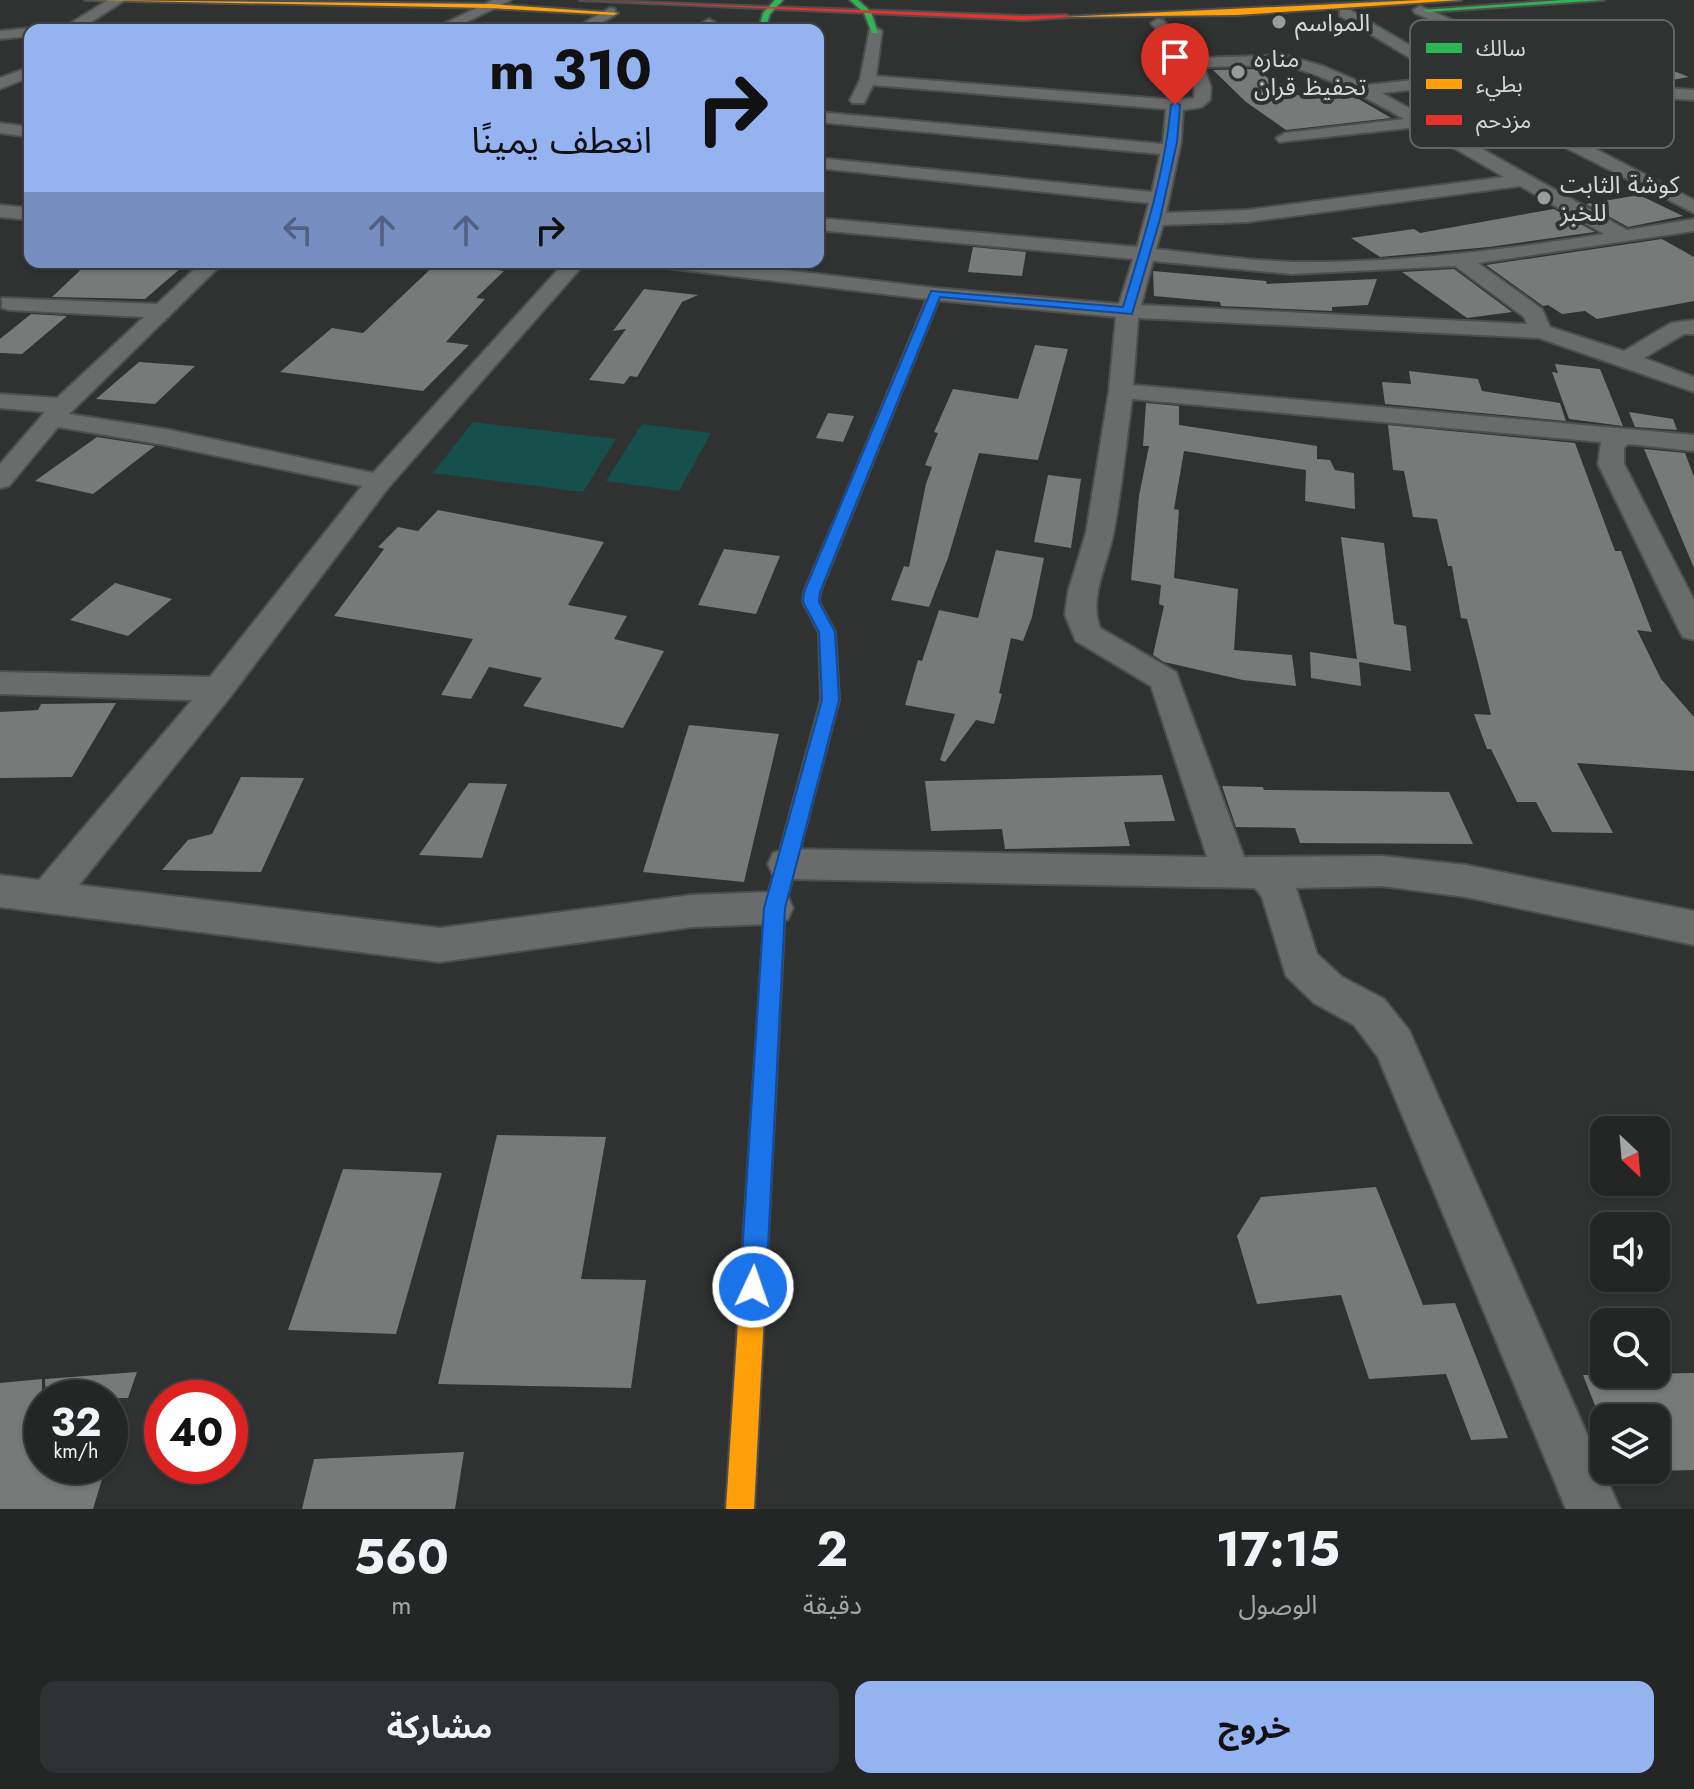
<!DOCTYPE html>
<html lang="ar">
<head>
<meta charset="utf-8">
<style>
  :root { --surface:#232625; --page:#2f3232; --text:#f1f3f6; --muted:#a3a5a7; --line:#404342; --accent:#95b2f1 }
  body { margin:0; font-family:Jost,"Noto Sans Arabic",sans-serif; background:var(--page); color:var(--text); direction:rtl; height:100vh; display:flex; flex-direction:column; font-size:30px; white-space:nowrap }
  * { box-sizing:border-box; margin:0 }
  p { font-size:26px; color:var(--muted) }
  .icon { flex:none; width:44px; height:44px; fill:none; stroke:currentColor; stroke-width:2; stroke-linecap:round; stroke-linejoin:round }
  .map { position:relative; height:1509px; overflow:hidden; direction:ltr }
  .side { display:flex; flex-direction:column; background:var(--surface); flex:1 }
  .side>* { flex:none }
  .top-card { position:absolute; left:24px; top:24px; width:800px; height:244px; border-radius:16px; box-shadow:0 2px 6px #0004,0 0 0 2px var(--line); direction:rtl; background:#95b2f1; color:#111; overflow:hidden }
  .needle { width:52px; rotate:154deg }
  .buttons { position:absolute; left:1590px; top:1116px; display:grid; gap:16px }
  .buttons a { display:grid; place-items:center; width:80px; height:80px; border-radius:16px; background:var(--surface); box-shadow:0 2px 6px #0004,0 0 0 2px var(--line); font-size:40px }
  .speed { position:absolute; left:24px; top:1380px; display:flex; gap:16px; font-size:40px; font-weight:700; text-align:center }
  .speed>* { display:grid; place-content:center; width:104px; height:104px; border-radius:50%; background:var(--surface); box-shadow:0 2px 6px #0004,0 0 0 2px var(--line); line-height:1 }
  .speed small { font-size:20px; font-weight:400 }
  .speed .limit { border:12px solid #d22; background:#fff; color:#111 }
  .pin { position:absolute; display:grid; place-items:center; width:68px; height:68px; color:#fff; margin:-82px -34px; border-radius:50% 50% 50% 0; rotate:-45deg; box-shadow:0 0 8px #0007 }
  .pin .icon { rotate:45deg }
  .me { position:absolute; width:88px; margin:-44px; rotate:3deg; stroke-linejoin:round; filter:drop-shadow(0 0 6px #0008) }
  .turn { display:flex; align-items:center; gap:28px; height:168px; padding:0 40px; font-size:36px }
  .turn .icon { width:104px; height:104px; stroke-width:2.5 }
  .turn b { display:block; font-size:56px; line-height:68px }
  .lanes { display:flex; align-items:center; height:76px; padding:0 40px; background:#0003; justify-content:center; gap:40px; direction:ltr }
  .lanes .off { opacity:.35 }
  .eta { display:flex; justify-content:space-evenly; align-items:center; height:136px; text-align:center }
  .eta b { font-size:48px; font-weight:700; line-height:56px }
  .action { display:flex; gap:16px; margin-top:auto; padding:16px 40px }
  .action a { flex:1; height:92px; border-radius:16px; background:var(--accent); color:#111; font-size:32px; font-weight:700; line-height:92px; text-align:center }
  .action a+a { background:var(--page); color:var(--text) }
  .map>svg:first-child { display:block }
  .green { fill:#15504c }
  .building { fill:#777a79 }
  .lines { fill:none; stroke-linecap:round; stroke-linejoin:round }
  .street-casing { stroke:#4d4f4f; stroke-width:4 }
  .fast-casing { stroke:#4d4f4f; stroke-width:4 }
  .slow-casing { stroke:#4d4f4f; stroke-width:4 }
  .jam-casing { stroke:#4d4f4f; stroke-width:4 }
  .street { fill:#6a6b6b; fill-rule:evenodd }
  .fast { fill:#30b455; fill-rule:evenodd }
  .slow { fill:#ff9f0a; fill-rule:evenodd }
  .jam { fill:#e5322d; fill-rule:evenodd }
  .route { fill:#1a73e8; stroke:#114b97; stroke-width:2 }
  .poi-dot { fill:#9a9d9d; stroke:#2e3332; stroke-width:3 }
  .labels { text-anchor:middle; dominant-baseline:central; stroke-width:8; stroke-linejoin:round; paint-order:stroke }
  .far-poi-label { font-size:24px; fill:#d4d7d7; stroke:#2e3332; text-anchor:start }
  .key { fill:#2e3332; stroke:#606464; stroke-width:2 }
  .key-label { font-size:22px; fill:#d4d7d7 }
</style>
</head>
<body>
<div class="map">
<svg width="1694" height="1509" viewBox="0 0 1694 1509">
  <rect width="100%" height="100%" fill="#2f3231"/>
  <g class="green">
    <path d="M473,422L616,439L583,492L433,473Z"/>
    <path d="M642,424L711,433L679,491L606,481Z"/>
  </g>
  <g class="building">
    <path d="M1613,28L1675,50L1633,55L1689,77L1649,84L1577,68L1515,42Z"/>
    <path d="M1257,69L1286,93L1303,96L1345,91L1391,118L1286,130L1246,102L1213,70Z"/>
    <path d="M1639,195L1683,216L1628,227L1586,204Z"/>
    <path d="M1554,209L1595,232L1489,247L1380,257L1351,238L1414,229L1420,233Z"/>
    <path d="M1662,239L1694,257V301L1597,319L1585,311L1562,314L1548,305L1543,306L1486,265Z"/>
    <path d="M973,247L1026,252L1022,276L968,272Z"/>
    <path d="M89,262H188L145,299L52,297Z"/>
    <path d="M438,262H465L495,266L492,269L504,271L476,298L485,299L446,342L469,345L423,391L280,372L332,328L363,333Z"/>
    <path d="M1454,269L1512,312L1467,318L1402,272Z"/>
    <path d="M1153,271L1266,281L1267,284L1377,279L1368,305L1332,307V311L1221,306L1220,302L1154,296Z"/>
    <path d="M644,289L698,295L682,302L637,377L630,376L624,384L589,380L626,329L613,331Z"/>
    <path d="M31,314L67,316L22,354L0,353V339Z"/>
    <path d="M1035,345L1068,349L1038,460L979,453L948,558L929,607L891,600L904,566L909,567L926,484L932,467L925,465L938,433L934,432L953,389L1018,399Z"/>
    <path d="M139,362L195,366L155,404L96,399Z"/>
    <path d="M1555,364L1600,369L1623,426L1569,419L1552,372L1558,373Z"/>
    <path d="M1409,371L1478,379L1482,391L1560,403L1566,421L1385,404L1382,382L1411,384Z"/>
    <path d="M1146,403L1179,406V425L1317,446V459L1330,460L1335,470L1354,473L1355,509L1305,501L1306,470L1184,451L1174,509L1179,510L1174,578L1238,589L1234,650L1292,655L1296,686L1243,680L1164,662L1153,655L1164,606L1159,604L1161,585L1131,580L1139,496L1149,446H1143Z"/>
    <path d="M1629,412L1673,419L1677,430L1635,427Z"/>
    <path d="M828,413L854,416L843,442L816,438Z"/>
    <path d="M1388,425L1575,443L1615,551H1621L1652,632L1637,630L1661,679L1694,717V771L1577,763L1613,833L1552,832L1536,802H1517L1491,749H1487L1474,714L1491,715L1467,619L1461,618L1452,566H1448L1437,519L1413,517L1404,471L1393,470Z"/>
    <path d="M97,437L155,446L93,494L35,481Z"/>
    <path d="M1644,449L1685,453L1694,477V568Z"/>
    <path d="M1048,475L1081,479L1071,548L1034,542Z"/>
    <path d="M438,510L604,542L568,605L627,616L614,639L664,651L623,728L523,706L542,678L489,667L471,699L441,695L473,639L334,616L384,549L378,547L398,527L418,531Z"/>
    <path d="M1341,537L1384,543L1394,624L1406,626L1411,671L1359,662L1361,686L1311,678L1310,652L1357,659Z"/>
    <path d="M724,549L780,556L756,614L698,605Z"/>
    <path d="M996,550L1044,558L1032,617L1023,641L1011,638L999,693L1002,694L994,724L976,720L945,762L940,760L955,714L905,705L918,660L922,661L939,610L978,618Z"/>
    <path d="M115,583L172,599L128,636L70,620Z"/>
    <path d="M116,703L72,777L0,778V712L38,710L41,704Z"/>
    <path d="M689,725L779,734L744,882L643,872Z"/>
    <path d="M1162,775L1175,821L1124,822L1130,846L1005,849L1002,829L931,831L925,781Z"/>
    <path d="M241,777L304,778L261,872L162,870L188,840L212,834Z"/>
    <path d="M469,783L507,784L482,858L419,855Z"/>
    <path d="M1222,786L1263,787L1264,790L1449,792L1473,844L1300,843L1295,828L1236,827Z"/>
    <path d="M497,1135L606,1137L581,1279L646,1280L631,1388L438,1384Z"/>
    <path d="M343,1169L442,1173L396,1334L288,1330Z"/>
    <path d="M1376,1187L1423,1305L1455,1303L1508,1438L1471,1440L1446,1374L1369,1379L1341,1295L1257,1304L1237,1236L1261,1197Z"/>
    <path d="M137,1372L128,1398H46L45,1379Z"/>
    <path d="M1694,1373V1470L1656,1471V1418H1600L1583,1375Z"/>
    <path d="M42,1379V1466H106L93,1509H0V1383Z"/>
    <path d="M464,1452L455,1509H302L314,1459Z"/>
  </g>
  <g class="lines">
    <defs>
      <g id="street">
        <path d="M108,0H125L79,30L63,28Z"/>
        <path d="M493,0H511L450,30H431Z"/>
        <path d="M1420,6L1560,67L1650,87L1694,90V100L1650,97L1555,75L1474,83L1522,111L1694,200V213L1510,119L1455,85L1382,93L1627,230L1694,219V231L1478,263L1542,309L1550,327L1624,351L1671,323L1694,320V334H1684L1644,358L1694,377V392L1539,338L1138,318L1133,385L1694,435V451L1628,444L1624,448V464L1694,600V640L1683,637L1679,630L1598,464L1601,442L1132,399C1126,443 1122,487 1114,530C1109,562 1088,596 1100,628L1176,672L1244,857L1382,856L1466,865L1694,911V945L1466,897L1382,886L1296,888L1317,954L1342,977L1384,999L1409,1030L1620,1509H1566L1378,1057L1354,1025L1314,1003L1286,976L1262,897L1255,888L786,879L773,875L768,864L773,853L786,849L1207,857L1151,686L1076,641L1065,615L1068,592L1086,533L1109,391L1116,317L935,300L666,268L656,262H718L935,288L1119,304L1133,259L818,230V218L1137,247L1149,203L818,168V158L1152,192L1160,154L818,122V112L1163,144L1166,109L873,85L864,103H852L850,100L860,80L870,28L875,27L882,31L876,76L1175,100L1194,98C1198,64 1170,47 1151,23L1158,19L1163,20L1199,58L1284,55L1323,66L1367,85L1442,77L1340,16V10H1350L1460,75L1536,67L1415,13L1413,10ZM1284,65C1327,76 1365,97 1404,119L1285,133L1276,138L1279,142L1418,127L1504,177L1247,210L1166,213L1181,142L1183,110L1202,107L1210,100L1211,88L1204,67ZM1520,186L1604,234C1502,250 1399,263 1296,262C1250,261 1202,254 1156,249L1163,225L1247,222ZM1153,261L1292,274L1455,266L1524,317L1527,324L1141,305Z"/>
        <path d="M610,8L615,9V15L589,30H572Z"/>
        <path d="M709,19L716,23L708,30H691Z"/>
        <path d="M222,25L241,26L248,30H216Z"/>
        <path d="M783,25L789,30H775Z"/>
        <path d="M30,28L36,30H30V36L0,39V31Z"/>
        <path d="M30,67V77L0,89V78Z"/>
        <path d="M0,123L30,127V137L0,133Z"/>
        <path d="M0,205L30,208V220L0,217Z"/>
        <path d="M202,262H224L69,414L165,429L373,473L565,262H586L388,488L230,697L79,885L440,928L692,895L774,892L788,897L793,908L788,919L774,924L692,927L440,962L0,907V875L39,880L192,700L0,694V672L210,677L362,486L165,445L58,427L9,486L0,488V464L45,412L0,408V394L57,398L144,317L10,310L2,308V298L157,304Z"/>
      </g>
      <g id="fast">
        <path d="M775,0H783L770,14L765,29H759L763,13Z"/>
        <path d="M850,0H858L871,12L878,33H872L864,13Z"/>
        <path d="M1563,0H1604L1427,12L1423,10Z"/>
        <path d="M850,497L857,501L820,592L819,602L835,632L839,700L785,906L782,912L775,915L768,912L765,906L821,700L819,632L803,602L804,592L843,501Z"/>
      </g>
      <g id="slow">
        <path d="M85,0L490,4L618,13L614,15L490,8Z"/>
        <path d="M1421,0H1461L1237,15L1062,17Z"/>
        <path d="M775,897L782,900L785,906L754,1509H726L765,906L768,900Z"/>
      </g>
      <g id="jam">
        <path d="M580,0L1024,16L1066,15L1070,17L1024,20Z"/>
        <path d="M935,291L941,294L857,501L850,505L845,504L843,501L929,294Z"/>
      </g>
    </defs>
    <use href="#street" class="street-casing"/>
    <use href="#fast" class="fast-casing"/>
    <use href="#slow" class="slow-casing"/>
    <use href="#jam" class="jam-casing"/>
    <use href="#street" class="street"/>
    <use href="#fast" class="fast"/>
    <use href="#slow" class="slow"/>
    <use href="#jam" class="jam"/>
  </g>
  <path class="route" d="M1175,102L1180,105L1177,142L1160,219L1132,314L940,297L820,592L819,602L835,632L839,700L785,908L766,1287L762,1297L753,1300L743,1297L740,1287L764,908L822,700L819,632L803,602L804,592L931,291L1123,307C1143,241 1165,174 1171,105Z"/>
  <g class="poi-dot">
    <circle cx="1279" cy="22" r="8"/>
    <circle cx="1238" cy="72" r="8"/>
    <circle cx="1544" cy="198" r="8"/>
  </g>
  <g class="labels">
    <g class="far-poi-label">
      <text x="1295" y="22">المواسم</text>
      <text x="1254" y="58">مناره<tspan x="1254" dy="28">تحفيظ قران</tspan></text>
      <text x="1560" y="184">كوشة الثابت<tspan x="1560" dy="28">للخبز</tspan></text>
    </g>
  </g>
  <rect x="1410" y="20" width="264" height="128" rx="12" class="key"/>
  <rect x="1426" y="43" width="36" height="10" fill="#30b455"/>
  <rect x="1426" y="79" width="36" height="10" fill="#ff9f0a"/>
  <rect x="1426" y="115" width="36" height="10" fill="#e5322d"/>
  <g class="key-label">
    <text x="1476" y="56">سالك</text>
    <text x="1476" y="92">بطيء</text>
    <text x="1476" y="128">مزدحم</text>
  </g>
</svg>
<div class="buttons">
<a><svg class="needle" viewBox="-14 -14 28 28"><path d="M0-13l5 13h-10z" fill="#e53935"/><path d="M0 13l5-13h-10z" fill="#a3a5a7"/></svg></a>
<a><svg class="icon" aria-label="sound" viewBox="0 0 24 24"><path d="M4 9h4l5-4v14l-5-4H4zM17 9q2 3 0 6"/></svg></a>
<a><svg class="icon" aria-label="search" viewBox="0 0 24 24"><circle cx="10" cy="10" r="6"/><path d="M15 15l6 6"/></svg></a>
<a><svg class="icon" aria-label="layers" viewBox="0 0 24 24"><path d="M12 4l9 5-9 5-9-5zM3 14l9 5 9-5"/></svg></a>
</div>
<div class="speed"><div>32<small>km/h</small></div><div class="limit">40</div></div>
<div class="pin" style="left:1175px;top:105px;background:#d93025"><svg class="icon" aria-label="arrive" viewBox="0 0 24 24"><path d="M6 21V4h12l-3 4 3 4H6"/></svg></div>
<svg class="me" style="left:753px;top:1287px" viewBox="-20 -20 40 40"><circle r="17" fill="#1a73e8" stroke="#fff" stroke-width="3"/><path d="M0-11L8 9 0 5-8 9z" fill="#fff"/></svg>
<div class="top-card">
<div class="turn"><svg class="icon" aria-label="right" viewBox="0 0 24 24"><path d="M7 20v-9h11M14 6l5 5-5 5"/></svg><div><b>310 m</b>انعطف يمينًا</div></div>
<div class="lanes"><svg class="icon off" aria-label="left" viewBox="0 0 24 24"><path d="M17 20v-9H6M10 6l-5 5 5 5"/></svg><svg class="icon off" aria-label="ahead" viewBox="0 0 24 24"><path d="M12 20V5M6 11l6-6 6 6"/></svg><svg class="icon off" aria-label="ahead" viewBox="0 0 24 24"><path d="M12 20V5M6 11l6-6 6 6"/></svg><svg class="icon" aria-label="right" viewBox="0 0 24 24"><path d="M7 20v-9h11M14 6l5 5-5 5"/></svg></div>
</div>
</div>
<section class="side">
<div class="eta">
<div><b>17:15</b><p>الوصول</p></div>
<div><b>2</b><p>دقيقة</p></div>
<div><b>560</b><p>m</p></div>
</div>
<div class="action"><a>خروج</a><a>مشاركة</a></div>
</section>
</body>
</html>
